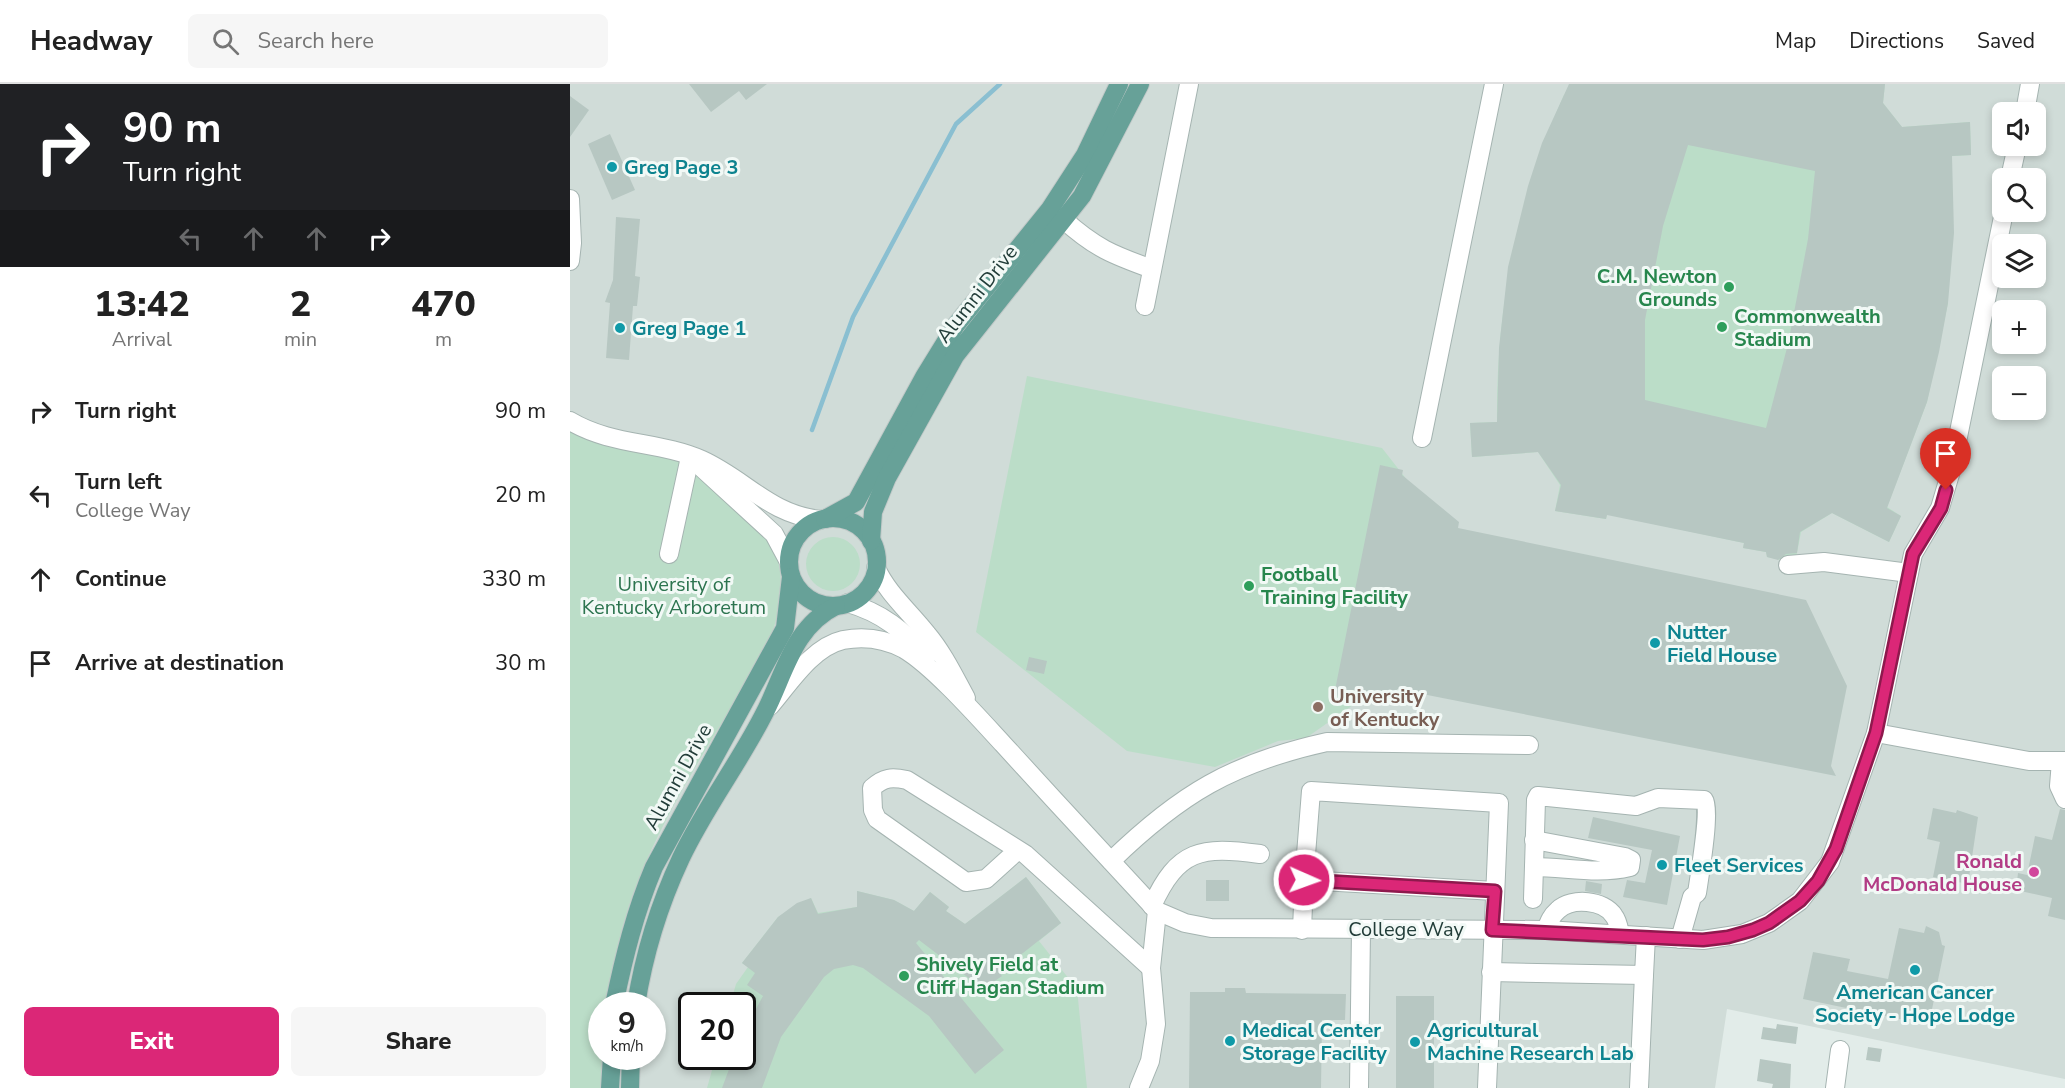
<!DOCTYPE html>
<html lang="en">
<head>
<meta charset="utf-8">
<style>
  :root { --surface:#fff; --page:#f6f6f6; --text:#222; --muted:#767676; --line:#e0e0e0; --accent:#db2777 }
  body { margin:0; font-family:"Nunito Sans",sans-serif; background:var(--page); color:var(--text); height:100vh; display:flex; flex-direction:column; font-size:22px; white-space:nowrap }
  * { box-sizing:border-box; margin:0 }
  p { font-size:20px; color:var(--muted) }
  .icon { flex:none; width:33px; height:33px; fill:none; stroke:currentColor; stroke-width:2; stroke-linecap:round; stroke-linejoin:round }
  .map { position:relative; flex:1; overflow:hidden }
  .panel { display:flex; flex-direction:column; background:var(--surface); width:570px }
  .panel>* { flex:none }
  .banner { background:#202124; color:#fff; overflow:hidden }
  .buttons { position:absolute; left:1422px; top:18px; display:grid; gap:12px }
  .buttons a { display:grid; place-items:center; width:54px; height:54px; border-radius:9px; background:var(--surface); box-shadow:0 3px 9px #0003; font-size:30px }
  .speed { position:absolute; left:18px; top:908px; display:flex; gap:12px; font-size:30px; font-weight:700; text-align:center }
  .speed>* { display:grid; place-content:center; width:78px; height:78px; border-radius:50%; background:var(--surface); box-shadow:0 3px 9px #0003; line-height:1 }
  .speed small { font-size:15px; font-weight:400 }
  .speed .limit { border:3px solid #111; border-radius:9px; background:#fff; color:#111 }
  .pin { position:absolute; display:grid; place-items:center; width:51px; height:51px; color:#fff; margin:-62px -26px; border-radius:50% 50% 50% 0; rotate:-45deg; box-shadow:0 0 6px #0007 }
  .pin .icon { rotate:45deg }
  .me { position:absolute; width:66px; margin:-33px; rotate:92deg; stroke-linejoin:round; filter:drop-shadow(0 0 4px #0008) }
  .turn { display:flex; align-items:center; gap:21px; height:126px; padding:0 24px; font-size:27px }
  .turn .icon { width:78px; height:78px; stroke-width:2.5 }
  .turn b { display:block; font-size:42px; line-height:51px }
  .lanes { display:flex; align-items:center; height:57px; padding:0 24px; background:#0003; justify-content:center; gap:30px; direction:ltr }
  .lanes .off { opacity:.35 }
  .eta { display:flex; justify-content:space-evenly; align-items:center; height:102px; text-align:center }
  .eta b { font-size:36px; font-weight:800; line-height:42px }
  .primary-button { display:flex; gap:12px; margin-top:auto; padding:12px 24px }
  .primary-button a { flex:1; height:69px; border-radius:9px; background:var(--accent); color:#fff; font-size:24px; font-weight:800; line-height:69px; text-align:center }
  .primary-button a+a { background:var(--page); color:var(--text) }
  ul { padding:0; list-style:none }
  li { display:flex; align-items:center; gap:18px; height:84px; padding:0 24px }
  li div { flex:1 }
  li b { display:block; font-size:22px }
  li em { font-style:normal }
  header { display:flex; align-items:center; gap:36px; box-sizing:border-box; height:84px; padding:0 30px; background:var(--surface); border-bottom:2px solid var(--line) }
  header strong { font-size:28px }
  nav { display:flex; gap:33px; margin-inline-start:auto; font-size:21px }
  .search { width:420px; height:54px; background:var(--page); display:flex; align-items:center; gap:15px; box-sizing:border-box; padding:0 21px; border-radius:9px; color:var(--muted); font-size:22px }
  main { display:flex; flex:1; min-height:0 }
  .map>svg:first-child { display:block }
  .built { fill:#d0dcd8; fill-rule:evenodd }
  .green { fill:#bbddc8 }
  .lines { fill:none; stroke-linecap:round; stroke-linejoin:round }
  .stream { stroke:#8abfd1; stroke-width:4.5 }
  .building { fill:#b7c7c2; fill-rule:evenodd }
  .minor-casing { stroke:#a5b4b1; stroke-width:20 }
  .major-casing { stroke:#c1c9c8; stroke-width:20 }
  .minor { stroke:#fff; stroke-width:18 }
  .major { stroke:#67a198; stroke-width:18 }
  .route-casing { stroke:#8e194d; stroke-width:15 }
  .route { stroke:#db2777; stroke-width:10 }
  .culture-dot { fill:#0f9aa8; stroke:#f2f9f6; stroke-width:2 }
  .leisure-dot { fill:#2e9e5b; stroke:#f2f9f6; stroke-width:2 }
  .education-dot { fill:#8d6e63; stroke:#f2f9f6; stroke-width:2 }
  .hotel-dot { fill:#d1479c; stroke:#f2f9f6; stroke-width:2 }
  .labels { text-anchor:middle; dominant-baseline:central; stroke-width:6; stroke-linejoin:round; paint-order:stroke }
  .culture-label { font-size:20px; font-weight:bold; fill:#0d838f; stroke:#f2f9f6; text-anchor:start }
  .leisure-label { font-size:20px; font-weight:bold; fill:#27864d; stroke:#f2f9f6; text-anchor:start }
  .street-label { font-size:20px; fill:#223d39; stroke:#f2f9f6 }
  .park-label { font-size:20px; fill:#2c744f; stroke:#f2f9f6 }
  .education-label { font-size:20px; font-weight:bold; fill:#785e54; stroke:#f2f9f6; text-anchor:start }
  .hotel-label { font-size:20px; font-weight:bold; fill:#b23c85; stroke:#f2f9f6; text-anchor:end }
</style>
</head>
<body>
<header>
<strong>Headway</strong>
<div class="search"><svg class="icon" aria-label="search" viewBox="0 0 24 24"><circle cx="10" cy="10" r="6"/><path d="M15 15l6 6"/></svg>Search here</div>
<nav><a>Map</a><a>Directions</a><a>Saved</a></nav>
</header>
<main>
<section class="panel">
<div class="banner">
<div class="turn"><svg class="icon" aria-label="right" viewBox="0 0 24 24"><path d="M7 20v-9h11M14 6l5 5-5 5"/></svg><div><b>90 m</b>Turn right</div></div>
<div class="lanes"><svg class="icon off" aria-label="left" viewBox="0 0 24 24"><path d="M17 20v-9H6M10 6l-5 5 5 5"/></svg><svg class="icon off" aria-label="ahead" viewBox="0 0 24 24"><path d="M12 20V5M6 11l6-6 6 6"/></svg><svg class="icon off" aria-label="ahead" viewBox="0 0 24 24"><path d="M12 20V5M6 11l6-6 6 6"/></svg><svg class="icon" aria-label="right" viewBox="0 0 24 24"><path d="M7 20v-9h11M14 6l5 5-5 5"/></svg></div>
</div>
<div class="eta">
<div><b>13:42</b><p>Arrival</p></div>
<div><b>2</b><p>min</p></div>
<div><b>470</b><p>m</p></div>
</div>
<ul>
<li><svg class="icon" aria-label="right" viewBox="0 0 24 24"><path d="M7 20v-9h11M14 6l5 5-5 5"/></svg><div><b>Turn right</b></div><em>90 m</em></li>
<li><svg class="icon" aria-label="left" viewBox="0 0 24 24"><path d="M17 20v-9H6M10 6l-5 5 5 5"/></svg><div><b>Turn left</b><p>College Way</p></div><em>20 m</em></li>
<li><svg class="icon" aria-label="ahead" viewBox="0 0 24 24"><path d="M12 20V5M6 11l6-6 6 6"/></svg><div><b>Continue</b></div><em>330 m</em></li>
<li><svg class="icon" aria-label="arrive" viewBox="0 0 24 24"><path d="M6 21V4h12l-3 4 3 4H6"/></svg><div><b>Arrive at destination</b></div><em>30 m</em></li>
</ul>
<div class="primary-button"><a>Exit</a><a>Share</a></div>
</section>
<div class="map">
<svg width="1495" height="1004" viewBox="0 0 1495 1004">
  <rect width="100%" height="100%" fill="#e2ece9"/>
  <path class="built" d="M0,0H1495V995L1157,925L1145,1004H0ZM1432,28H1466V62H1432ZM1432,94H1466V128H1432ZM1432,160H1466V194H1432ZM1432,226H1466V260H1432ZM1432,292H1466V326H1432ZM32,921H82V972H32ZM122,921H172V972H122Z"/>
  <g class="green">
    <path d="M1009,0H1315L1313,19L1332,43L1400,38L1401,71L1351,74L1378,219L1357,318L1317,423L1331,432L1319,458L1262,429L1231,448L1225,479L1197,473L1196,468L1173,464L1174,459L1037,430L1036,435L985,427L990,401L968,368L902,373L900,339L927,338C926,223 947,116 994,11L1017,18Z"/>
    <path d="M457,292L812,364L873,442L810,602L736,654L708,657L645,683L557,667L406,548Z"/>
    <path d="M0,345C24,367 74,365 104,376C127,385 145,403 162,420C174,431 189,442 198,455C221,489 209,534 195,569C152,639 98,721 68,797C52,837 43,879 37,921H32L33,1004H0Z"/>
    <circle cx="263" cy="480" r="27"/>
    <path d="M456,793L491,839L469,857L507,905L517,1004H137L146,972H172V921H160L166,900L178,883L172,879L208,833L241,814L248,829L287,823V807L324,816L344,827L360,808L379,823L376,827L395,840Z"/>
  </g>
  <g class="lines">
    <path class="stream" d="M242,346L283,233L386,40L430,0"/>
  </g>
  <g class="building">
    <path d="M119,0H197L176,16L169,7L141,28Z"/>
    <path d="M999,0H1315L1313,19L1332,43L1400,38L1401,71L1382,72L1384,149L1378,219L1369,268L1357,318L1317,424L1331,432L1319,458L1262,429L1230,448L1227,469L1216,470L1208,476L1197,473L1196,468L1173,464L1174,459L1037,431L1036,435L985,427L991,401L968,368L902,373L900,339L927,338L929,264L938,183L958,102L972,59ZM1118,61L1245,87L1238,155L1218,260L1196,344L1075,316V236L1093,142Z"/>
    <path d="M0,12L19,26L0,53Z"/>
    <path d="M40,50L65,106L42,116L18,60Z"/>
    <path d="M46,133L70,135L65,192L70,193L67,222H63L59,276L36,274L40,219L35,218L43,196Z"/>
    <path d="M810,381L833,386L832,391L889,438L888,444L1236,516L1277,602L1261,682L1266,692L827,605L825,616L790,609L789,615L764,611Z"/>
    <path d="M459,573L477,577L474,590L456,586Z"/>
    <path d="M1363,724L1386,729L1387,726L1408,733L1398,800L1363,793L1370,758L1357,755Z"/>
    <path d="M1490,725L1495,726V836L1478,832L1482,814L1446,806L1448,789L1457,791L1465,752L1482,756Z"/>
    <path d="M1023,733L1110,752L1097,821L1053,813L1057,796L1075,799L1082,766L1018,754Z"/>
    <path d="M456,793L491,839L429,888L432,892L413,905L349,856L346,859L434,966L405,990L359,932L293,884L283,881L264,885L254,893L211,953L192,1004H152L164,972H172V951L193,912L177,901L185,889L172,879L208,833L227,819L241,814L248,830L287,823V807L324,816L344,827L360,808L379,823L376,827L395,840Z"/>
    <rect x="636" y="796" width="23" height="21"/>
    <path d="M1016,797L1032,800L1031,810L1015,807Z"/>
    <path d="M1356,842L1369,848L1372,861L1375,862L1360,935L1341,931L1339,937L1233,915L1243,868L1280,875L1277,887L1318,895L1329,844L1354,849Z"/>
    <path d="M655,904H675L676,909L776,910L775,936H752L751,1004H619L620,908H655Z"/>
    <rect x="826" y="912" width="38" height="92"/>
    <path d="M1207,940L1228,943L1226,960L1191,955L1193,943L1206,945Z"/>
    <path d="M1298,963L1312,965L1310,978L1296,976Z"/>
    <path d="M1190,975L1221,980L1220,1004H1202L1203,1000L1187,997Z"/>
  </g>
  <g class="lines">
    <defs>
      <g id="minor">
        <path d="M1455,28L1460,0"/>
        <path d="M1440,94L1447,62"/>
        <path d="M0,115L2,159L0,177"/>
        <path d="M493,135C525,164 543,171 582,185"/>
        <path d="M575,222L619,0"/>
        <path d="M0,337C42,362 89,357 132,376C176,396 199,430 250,436"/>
        <path d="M852,354L924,0"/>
        <path d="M132,384L204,450L219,478"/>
        <path d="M99,470L120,373"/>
        <path d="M1218,481L1254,478L1339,489"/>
        <path d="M306,484C318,510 339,527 357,550C373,569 384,592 396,614"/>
        <path d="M278,519C313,529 333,547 357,572"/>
        <path d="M200,622C219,600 242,563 273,556C294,552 315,555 334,565C363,582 409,634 433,660C484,716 535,771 587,827L615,839L641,844L976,846L1133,856L1172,850L1199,839L1230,817L1260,778L1306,649L1343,470L1370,424L1381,387L1434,128"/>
        <path d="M1306,649L1459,677H1495"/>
        <path d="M1491,677L1489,702L1495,715"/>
        <path d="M448,766L416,795L396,798L307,735L303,726L302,704C314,693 322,693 337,696L455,770L581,884"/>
        <path d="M541,777C610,710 662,679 757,658L959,661"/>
        <path d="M964,783C996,783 1027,791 1060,783L1061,776L1055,773L964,756"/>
        <path d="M963,815L966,716L968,712L1066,722L1088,714L1134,716C1141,725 1129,795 1127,809L1122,813L1110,855"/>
        <path d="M582,822C608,765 631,762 690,770"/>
        <path d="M732,846L734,796"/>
        <path d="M976,846C979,838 981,832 988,826C1002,813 1034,816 1044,832C1048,837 1049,845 1050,850"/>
        <path d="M921,888L1074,891L1076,852"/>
        <path d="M569,1004L580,977L586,940L581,884L587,827"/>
        <path d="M789,1004L791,845"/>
        <path d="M917,1004L929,719L741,707L734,796L925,807"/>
        <path d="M1069,1004L1074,891"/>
        <path d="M1265,1004L1270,966"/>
      </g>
      <g id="major">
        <circle cx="263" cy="478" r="44"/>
        <path d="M255,435L286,418L354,293L386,241L480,125L515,71L549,0"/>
        <path d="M301,457L303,428L317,394L385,272L512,112L570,0"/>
        <path d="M44,921C54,873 65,828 84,783L215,544L221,493"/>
        <path d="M66,921C74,870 89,821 111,774C135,723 170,678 195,628C215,589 223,543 266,522"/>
        <path d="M40,1004L42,972"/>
        <path d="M60,1004L61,972"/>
      </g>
    </defs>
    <use href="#minor" class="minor-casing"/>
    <use href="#major" class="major-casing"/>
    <use href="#minor" class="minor"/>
    <use href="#major" class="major"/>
  </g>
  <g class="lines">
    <defs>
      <path id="route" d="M734,796L925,807L922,846L1133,856L1158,853L1183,846L1199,839L1230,817L1248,797L1266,765L1306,649L1343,470L1371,424L1376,406"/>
    </defs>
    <use href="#route" class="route-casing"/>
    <use href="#route" class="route"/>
  </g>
  <g class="culture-dot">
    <circle cx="42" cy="83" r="6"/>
    <circle cx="50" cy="244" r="6"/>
    <circle cx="1085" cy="559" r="6"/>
    <circle cx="1092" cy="781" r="6"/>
    <circle cx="1345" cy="886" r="6"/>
    <circle cx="660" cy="957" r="6"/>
    <circle cx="845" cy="958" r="6"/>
  </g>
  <g class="leisure-dot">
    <circle cx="1159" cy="203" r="6"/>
    <circle cx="1152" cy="243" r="6"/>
    <circle cx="679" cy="502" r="6"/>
    <circle cx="334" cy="892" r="6"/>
  </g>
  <circle class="education-dot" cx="748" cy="623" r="6"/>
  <circle class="hotel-dot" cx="1464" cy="788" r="6"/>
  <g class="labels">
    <g class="culture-label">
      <text x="54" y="83">Greg Page 3</text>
      <text x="62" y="244">Greg Page 1</text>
      <text x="1097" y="548">Nutter<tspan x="1097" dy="23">Field House</tspan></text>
      <text x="1104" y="781">Fleet Services</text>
      <text x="1345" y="908" text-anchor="middle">American Cancer<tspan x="1345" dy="23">Society - Hope Lodge</tspan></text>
      <text x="672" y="946">Medical Center<tspan x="672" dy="23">Storage Facility</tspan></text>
      <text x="857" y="946">Agricultural<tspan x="857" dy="23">Machine Research Lab</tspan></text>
    </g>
    <g class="leisure-label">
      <text x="1147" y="192" text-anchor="end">C.M. Newton<tspan x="1147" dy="23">Grounds</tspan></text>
      <text x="1164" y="232">Commonwealth<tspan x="1164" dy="23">Stadium</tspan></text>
      <text x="691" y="490">Football<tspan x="691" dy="23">Training Facility</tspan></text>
      <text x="346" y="880">Shively Field at<tspan x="346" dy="23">Cliff Hagan Stadium</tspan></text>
    </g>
    <g class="street-label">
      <text transform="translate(407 210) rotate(-52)">Alumni Drive</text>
      <text transform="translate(108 693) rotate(-61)">Alumni Drive</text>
      <text x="836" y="845">College Way</text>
    </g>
    <g class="park-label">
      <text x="104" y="500">University of<tspan x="104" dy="23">Kentucky Arboretum</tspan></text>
    </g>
    <g class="education-label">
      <text x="760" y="612">University<tspan x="760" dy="23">of Kentucky</tspan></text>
    </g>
    <g class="hotel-label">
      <text x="1452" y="777">Ronald<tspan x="1452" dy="23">McDonald House</tspan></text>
    </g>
  </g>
</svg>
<div class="buttons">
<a><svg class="icon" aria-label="sound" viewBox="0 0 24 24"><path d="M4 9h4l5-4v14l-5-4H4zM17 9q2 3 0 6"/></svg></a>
<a><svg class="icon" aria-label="search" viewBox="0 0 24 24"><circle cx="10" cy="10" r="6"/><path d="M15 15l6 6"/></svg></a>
<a><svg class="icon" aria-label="layers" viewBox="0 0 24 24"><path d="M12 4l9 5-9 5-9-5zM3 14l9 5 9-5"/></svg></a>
<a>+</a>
<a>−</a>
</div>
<div class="speed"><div>9<small>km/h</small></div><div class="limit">20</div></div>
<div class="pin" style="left:1376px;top:406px;background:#d93025"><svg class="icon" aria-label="arrive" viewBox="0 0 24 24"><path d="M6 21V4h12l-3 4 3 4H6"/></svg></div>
<svg class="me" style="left:734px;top:796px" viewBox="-20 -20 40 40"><circle r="17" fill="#db2777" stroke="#fff" stroke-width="3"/><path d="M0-11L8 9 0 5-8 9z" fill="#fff"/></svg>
</div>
</main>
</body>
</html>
